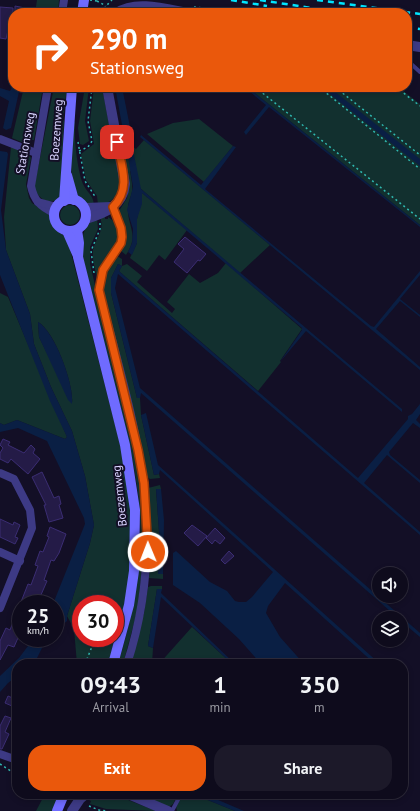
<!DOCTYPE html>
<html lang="en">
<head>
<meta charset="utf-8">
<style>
  :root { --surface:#0e0b1c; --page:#1c1929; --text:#f1f3f6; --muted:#9b9ba3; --line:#2e2b3b; --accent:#ea580c }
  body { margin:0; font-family:"PT Sans",sans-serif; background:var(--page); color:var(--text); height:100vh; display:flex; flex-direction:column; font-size:15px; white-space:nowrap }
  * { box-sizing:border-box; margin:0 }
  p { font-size:13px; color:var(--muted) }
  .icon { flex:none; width:22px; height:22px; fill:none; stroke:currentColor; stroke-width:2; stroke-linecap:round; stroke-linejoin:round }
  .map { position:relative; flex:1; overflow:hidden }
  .panel { position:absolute; left:12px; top:659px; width:396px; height:140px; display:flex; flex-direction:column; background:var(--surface); border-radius:16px; box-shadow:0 2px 6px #0003,0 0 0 1px var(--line) }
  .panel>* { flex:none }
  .guide { position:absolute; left:8px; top:8px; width:404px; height:84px; border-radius:16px; box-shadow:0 2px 6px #0003,0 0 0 1px var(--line); background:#ea580c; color:#fff; overflow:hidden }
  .fabs { position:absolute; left:372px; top:567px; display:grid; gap:8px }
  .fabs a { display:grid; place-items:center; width:36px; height:36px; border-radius:50%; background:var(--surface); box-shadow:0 2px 6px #0003,0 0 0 1px var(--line); font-size:20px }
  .speed { position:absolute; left:12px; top:595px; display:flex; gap:8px; font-size:20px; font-weight:700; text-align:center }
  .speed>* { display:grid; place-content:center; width:52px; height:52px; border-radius:50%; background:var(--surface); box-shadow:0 2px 6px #0003,0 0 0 1px var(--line); line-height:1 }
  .speed small { font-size:10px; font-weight:400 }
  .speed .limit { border:6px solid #d22; background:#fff; color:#111 }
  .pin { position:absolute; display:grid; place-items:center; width:34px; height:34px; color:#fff; margin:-17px; border-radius:8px; box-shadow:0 2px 6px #0006 }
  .me { position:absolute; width:44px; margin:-22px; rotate:359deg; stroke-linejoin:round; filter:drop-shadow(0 0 3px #0008) }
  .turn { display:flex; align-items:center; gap:14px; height:84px; padding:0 16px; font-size:18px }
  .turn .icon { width:52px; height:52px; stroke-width:2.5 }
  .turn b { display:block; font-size:28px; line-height:34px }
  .eta { display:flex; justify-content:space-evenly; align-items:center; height:68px; text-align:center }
  .eta b { font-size:24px; font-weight:700; line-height:28px }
  .primary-button { display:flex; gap:8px; margin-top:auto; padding:8px 16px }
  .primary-button a { flex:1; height:46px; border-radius:16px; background:var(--accent); color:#fff; font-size:16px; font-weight:700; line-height:46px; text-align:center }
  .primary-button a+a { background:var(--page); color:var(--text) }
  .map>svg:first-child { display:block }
  .green { fill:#12302f; fill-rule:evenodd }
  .water { fill:#0a1f44 }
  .building { fill:#241b47; stroke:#3b2d73 }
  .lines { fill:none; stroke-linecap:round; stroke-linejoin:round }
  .path { stroke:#2fb8b0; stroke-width:1.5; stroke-dasharray:2 3; stroke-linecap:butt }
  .service { stroke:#3d3a85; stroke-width:4 }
  .minor { stroke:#3d3a85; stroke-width:8 }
  .tertiary { stroke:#3d3a85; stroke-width:10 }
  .secondary { stroke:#6f6bff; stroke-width:10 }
  .rail { stroke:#00e5ff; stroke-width:2.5; stroke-dasharray:6 5; stroke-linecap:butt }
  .path-bridge { stroke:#2fb8b0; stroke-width:1.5; stroke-dasharray:2 3; stroke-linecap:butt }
  .route-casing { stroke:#983908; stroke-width:10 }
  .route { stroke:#ea580c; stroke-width:7 }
  .labels { text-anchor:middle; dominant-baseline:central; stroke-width:4; stroke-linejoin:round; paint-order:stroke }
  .street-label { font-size:12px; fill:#d9d4ff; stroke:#130f26 }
</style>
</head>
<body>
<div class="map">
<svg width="420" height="811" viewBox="0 0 420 811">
  <rect width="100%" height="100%" fill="#130f26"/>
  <g class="green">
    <path d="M37,0H59L58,13H35Z"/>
    <path d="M24,87H43L34,140H31L29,145L12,138Z"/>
    <path d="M54,87H67L63,120L64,121L60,196L57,200C45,204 39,198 34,188Z"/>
    <path d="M85,87H89L85,121L89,141L83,145L80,144L78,128Z"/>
    <path d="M94,87H102L120,182C119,195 112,204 98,205L97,196L86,180L81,154L94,144L90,121Z"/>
    <path d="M247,87H398L420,104V225Z"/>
    <path d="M199,119L233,146L204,182L147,134L173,123Z"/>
    <path d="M73,122H75C74,139 77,168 83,184C87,193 93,194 94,205C63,202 72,144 73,122Z"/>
    <path d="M144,140L270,245L240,273L141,189L130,170C131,178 133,185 132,192C131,197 128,202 128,207C127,227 140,234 126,255L121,251L126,233L119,211L127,198L128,191L122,147L129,144L136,149Z"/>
    <path d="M11,147L28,154L31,158L26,184L29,198L32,203L49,215L54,227L65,237L69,245L123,456L130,505V573L124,607L108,664H77L74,629L67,616L90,543L94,525L85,476L72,431L51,387L34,344L30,314L6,250L4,217ZM38,322C55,331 74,385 72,403L39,337ZM81,604H115V638H81Z"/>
    <path d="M142,193L187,230L165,260L159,255L147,271L130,258L137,243V219Z"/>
    <circle cx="70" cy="215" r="10"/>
    <path d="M105,216V219H108V217C112,219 114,222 116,226C123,242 109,251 102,263C99,268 98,273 97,278C95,269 92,260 93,250C96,237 105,231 100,217Z"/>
    <path d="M97,218L98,229L90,247V264L138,467L145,544L137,612L123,664H118C133,615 142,566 140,515C138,479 129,445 121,411C108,358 92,305 82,252C82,236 82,227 97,218Z"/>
    <path d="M117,256L122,259V266L127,264L142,276L137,282L172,313L175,309L167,302L189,274L200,283L218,273L226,263L302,329L280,361L281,362L258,391L121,273L119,271L122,266L118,264L111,278V293L137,398H140L141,415L154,475L159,474L160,478L150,479L146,476L103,291L105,273Z"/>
    <path d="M0,293L8,297L67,437L65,439L17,420L4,425L0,423Z"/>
    <path d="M160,485L161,489H156L160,545L158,574H163V579L149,578L151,531L148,488Z"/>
    <path d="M151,586H162V589H157L148,646L153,648L152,664H129L144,613L148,587Z"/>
    <path d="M192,627L232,664H159Z"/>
    <path d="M45,794L55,795L54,798L58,799L52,811H36Z"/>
    <path d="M113,794L156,811L106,809L90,804L91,801L87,799L98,795Z"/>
    <path d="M135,794H178L173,804L169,807Z"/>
    <path d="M183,794H193L235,811H177L176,806Z"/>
  </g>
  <g class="water">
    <path d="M13,85V87H20L11,128L6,130L3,128L9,101L0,96V88L10,91Z"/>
    <path d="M115,87H122L130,127L127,131L123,130Z"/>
    <path d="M244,87H247L420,225V227L269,107L246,135L244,132L266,105Z"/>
    <path d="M321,87H329L420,159V166Z"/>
    <path d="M141,135L201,185L233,146L236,147L205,189L371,326L374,327L420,271V275L400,299L420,315V317L400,301L376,329L420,367V370L140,137Z"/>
    <path d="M133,150L141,189L402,409V412L306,331L280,362L302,330V328L142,193V204L137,219V243L132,255L128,252L132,243L133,229L127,210L133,187L127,151Z"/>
    <path d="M0,151L7,152L8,154L1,210L6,250L30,314L34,344L51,387L72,431L85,476L94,525L90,543L67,616V621L55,630V604H53L85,524L84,518L47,441L18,428L0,432V423L4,425L17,420L65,439L67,437L50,401L0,275Z"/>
    <path d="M118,264L122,266L119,271L121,273L358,478L408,419V416L412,414L420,404V414L416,420L420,424V428L413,423L389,452L390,455L420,480V483L387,455L364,483L420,532V535L118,274L115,288L140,388L420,633V637L401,621V618H398L141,393L140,398H137L111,293V278Z"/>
    <path d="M38,322C55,332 74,384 72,404L68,400L39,337Z"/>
    <path d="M146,413L158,465L380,664H375L285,583L268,606L266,613L280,637L304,664H261L239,639L200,603L173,585V553L176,551L210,582L227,591L235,601L239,602H246L252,597L273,572L160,470L159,474L154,475L141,415Z"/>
    <path d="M156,489H161L164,520L163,574H158L160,545Z"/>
    <path d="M157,589H162L161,593L164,596L235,664H232L161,597L153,648L148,646Z"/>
    <path d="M34,638H47L34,664H17V676L8,683L0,692V676L19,658Z"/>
    <path d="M193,794H204L244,811H235Z"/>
  </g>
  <g class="building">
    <path d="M15,6L35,10L34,13H15Z"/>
    <path d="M0,7L13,8V23L10,22L6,39L0,38Z"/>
    <path d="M185,237L206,254L200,261L198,260L187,273L174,262L184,249L178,244Z"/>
    <path d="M3,439L10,442L8,445L24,453L31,445L35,449L33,453L40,459L28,474L11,459L8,463L0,459V453L3,448L0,445Z"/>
    <path d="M42,472L54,498L59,496L61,504L59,505L63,518L49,522L44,505H46L32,477Z"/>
    <path d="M0,519L13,525L14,522L20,525L15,537L18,538L15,544L0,537Z"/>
    <path d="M192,525L207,536L198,546L184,533Z"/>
    <path d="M50,527L66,534L59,553L54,561L51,560L44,580L47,581L37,604H21V631L14,647L8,645L0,660V641L6,628L10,630L28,584L31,585L38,566L35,565L40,551L43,552L49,537L47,536Z"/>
    <path d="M215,528L225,538L220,544L215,540L212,544L206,538Z"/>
    <path d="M229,551L234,556L225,564L221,560Z"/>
    <path d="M8,696L15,699L12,706L5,703Z"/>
    <path d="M5,716L11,718L5,732L9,734L2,749H0V726Z"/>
  </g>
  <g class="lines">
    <g class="path">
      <path d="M97,1L106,6"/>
      <path d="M194,7L247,13"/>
      <path d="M102,13L106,6L112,0"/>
      <path d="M213,13L214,8"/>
      <path d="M255,87L420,219"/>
      <path d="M319,87L420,169"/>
      <path d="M335,87L420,155"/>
      <path d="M396,87L420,106"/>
      <path d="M81,92L82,87"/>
      <path d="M78,142L85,181L96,198"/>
      <path d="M79,151L88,147L92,141L88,121L92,87"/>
      <path d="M94,273L91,251L100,229V223"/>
      <path d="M85,664L91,649V638"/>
      <path d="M0,764L17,775"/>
      <path d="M89,806L99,810L108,811"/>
    </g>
    <g class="service">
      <path d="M409,46V62L420,72"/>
      <path d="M172,811L181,794"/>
    </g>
    <g class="minor">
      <path d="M62,13L64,0"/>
      <path d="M48,87L31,186C34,201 41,207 54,213"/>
      <path d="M0,139L36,153"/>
      <path d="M38,202L57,207"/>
      <path d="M113,207L121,228L122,237L121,243L103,270L99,290C133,421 171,530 127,664"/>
      <path d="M0,473L14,479L30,510L32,528L0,608"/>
      <path d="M0,552L20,561"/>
      <path d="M0,754L17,760"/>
    </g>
    <g class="tertiary">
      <path d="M117,13C135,0 166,9 187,13"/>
      <path d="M407,45L420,47"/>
      <path d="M85,208L111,207"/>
      <path d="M86,219C105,213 123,206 125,184L107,87"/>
      <path d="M128,794L168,811"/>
      <path d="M72,811L80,799L86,794"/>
    </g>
    <g class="secondary">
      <path d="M82,13L84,0"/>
      <path d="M67,175L74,200"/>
      <circle cx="70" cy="215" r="16"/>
      <path d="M64,201L72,87"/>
      <path d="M77,230L79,243L78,257L125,445L135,510L134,571L129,605L113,664"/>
      <path d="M67,231L78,256"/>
      <path d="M57,811L64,794"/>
    </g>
    <g class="rail">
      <path d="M231,0L267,6"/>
      <path d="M260,0L343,13"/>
      <path d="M317,0L420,14"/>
      <path d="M407,27L420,29"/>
    </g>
    <path class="path-bridge" d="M90,0L97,1"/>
  </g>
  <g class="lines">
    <defs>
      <path id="route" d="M117,142C121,166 132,188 113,207L121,228L122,237L121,243L103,270L99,290L138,450L144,483L148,552"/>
    </defs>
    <use href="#route" class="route-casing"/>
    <use href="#route" class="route"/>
  </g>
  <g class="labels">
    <g class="street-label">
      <text transform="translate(56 130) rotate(-86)">Boezemweg</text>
      <text transform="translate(25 143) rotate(-80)">Stationsweg</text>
      <text transform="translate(119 496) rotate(-96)">Boezemweg</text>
    </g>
  </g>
</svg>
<div class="fabs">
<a><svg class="icon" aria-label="sound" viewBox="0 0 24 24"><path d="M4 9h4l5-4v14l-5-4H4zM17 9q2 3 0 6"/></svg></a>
<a><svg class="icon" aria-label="layers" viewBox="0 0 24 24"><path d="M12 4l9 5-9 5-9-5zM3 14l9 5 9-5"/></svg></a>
</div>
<div class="speed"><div>25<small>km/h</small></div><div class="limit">30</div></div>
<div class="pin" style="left:117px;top:142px;background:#d93025"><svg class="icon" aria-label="arrive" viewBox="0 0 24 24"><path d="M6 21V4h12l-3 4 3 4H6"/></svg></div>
<svg class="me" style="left:148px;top:552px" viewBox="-20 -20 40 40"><circle r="17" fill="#ea580c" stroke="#fff" stroke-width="3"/><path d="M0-11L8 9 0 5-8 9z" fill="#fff"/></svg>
<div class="guide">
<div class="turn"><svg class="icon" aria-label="right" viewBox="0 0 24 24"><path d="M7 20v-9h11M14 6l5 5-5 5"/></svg><div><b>290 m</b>Stationsweg</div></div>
</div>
<section class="panel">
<div class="eta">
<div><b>09:43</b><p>Arrival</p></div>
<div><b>1</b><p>min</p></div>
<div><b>350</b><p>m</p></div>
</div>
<div class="primary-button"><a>Exit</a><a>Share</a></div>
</section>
</div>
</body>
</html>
